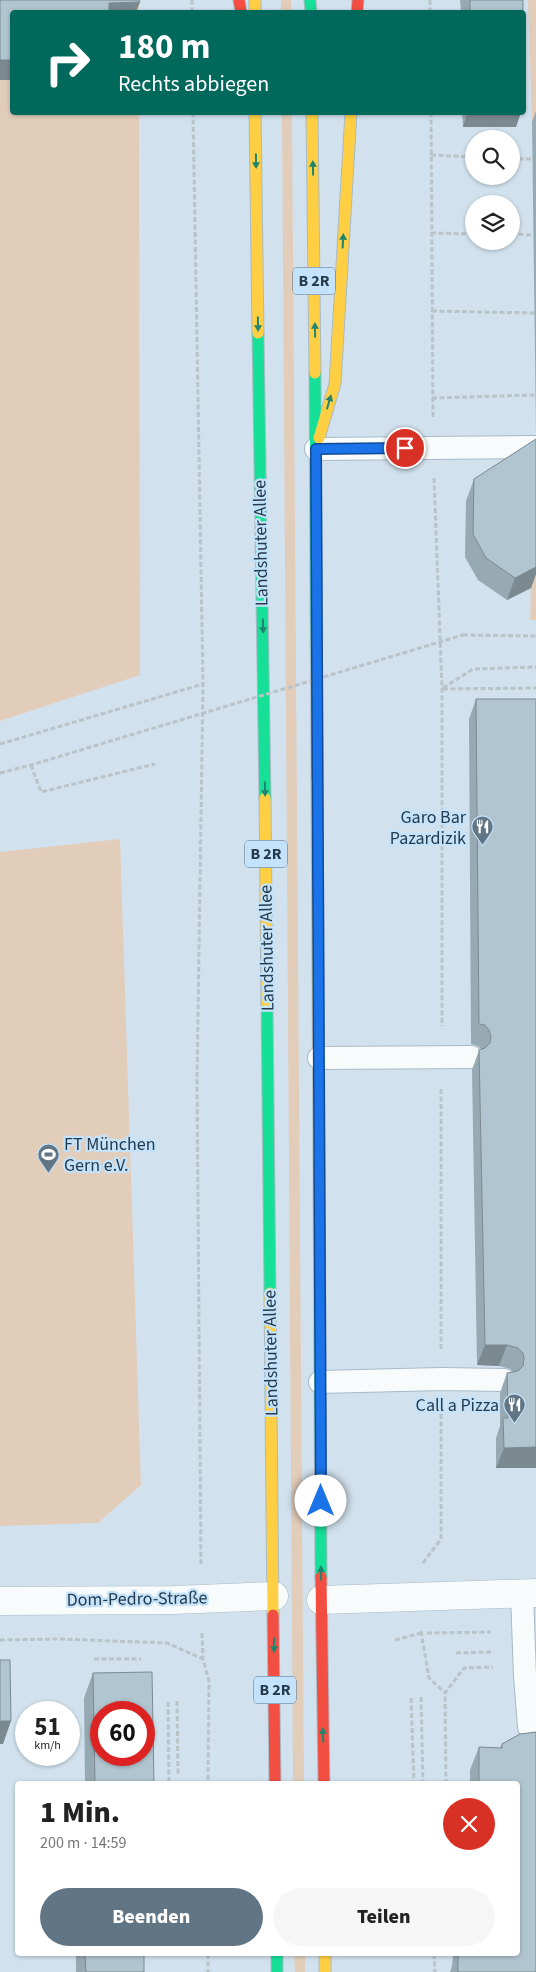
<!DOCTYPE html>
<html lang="de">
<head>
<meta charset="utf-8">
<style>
  :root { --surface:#fff; --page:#f6f6f6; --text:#222; --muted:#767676; --accent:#627584 }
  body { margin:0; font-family:"Source Sans 3",sans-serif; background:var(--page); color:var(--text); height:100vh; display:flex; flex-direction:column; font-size:19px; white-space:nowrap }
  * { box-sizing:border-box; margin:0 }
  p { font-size:16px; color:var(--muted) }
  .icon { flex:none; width:28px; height:28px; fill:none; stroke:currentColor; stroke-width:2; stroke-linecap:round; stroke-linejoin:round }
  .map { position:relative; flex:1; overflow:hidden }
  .side { position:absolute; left:15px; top:1781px; width:505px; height:175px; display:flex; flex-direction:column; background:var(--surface); border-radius:5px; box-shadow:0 1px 4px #0004 }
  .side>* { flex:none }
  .hud { position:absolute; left:10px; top:10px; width:516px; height:105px; border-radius:5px; box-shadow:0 1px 4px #0004; background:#00695c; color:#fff; overflow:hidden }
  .fabs { position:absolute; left:465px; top:130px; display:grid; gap:10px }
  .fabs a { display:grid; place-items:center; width:55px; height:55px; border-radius:50%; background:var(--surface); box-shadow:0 1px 4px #0004; font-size:25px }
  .speed { position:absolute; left:15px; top:1701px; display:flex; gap:10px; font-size:25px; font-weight:700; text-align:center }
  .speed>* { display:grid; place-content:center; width:65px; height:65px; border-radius:50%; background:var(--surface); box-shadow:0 1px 4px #0004; line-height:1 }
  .speed small { font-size:12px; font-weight:400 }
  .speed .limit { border:8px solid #d22; background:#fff; color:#111 }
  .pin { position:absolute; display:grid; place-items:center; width:42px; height:42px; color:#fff; margin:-21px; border:2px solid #fff; border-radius:50%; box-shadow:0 1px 5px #0007 }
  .me { position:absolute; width:55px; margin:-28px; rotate:0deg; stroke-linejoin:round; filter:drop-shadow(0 0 4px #0008) }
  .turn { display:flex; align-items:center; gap:18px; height:105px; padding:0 25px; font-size:22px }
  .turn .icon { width:65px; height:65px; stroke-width:2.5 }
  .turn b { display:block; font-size:35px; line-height:42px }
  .round { display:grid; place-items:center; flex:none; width:52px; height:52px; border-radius:26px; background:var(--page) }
  .summary { display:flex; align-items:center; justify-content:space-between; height:85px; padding:0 25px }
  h1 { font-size:30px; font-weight:800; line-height:38px }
  .action { display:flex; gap:10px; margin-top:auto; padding:10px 25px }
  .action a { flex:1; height:58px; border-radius:30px; background:var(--accent); color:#fff; font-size:20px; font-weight:800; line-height:58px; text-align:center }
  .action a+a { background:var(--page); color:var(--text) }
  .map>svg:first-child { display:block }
  .green { fill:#e2cdbb }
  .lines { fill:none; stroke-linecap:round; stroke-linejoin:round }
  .lane-casing { stroke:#a9bac6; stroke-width:24 }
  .street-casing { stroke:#a9bac6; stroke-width:29 }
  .fast-casing { stroke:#a9bac6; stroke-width:13 }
  .slow-casing { stroke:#a9bac6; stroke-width:13 }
  .jam-casing { stroke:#a9bac6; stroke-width:13 }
  .path { stroke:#bac3c8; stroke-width:3; stroke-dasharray:5 2.5; stroke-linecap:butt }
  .lane { stroke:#f8fbfc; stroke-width:22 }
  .street { stroke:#f8fbfc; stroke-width:28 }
  .fast { stroke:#16e098; stroke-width:11 }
  .slow { stroke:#ffcf43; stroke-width:11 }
  .jam { stroke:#f24e42; stroke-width:11 }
  .path-bridge { stroke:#bac3c8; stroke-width:3; stroke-dasharray:5 2.5; stroke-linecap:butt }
  .wall { fill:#97a9b2 }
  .shaded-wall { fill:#7b8a91 }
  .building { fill:#b0c5cf; stroke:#7b8a91; fill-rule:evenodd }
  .oneway { fill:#1f856e }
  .route-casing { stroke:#114b97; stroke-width:12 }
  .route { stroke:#1a73e8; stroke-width:9 }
  .labels { text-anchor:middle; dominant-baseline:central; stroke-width:4.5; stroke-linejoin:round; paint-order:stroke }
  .shield { fill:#c4e3fb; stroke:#556d80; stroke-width:1 }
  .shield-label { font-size:16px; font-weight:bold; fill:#263b4b }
  .street-label { font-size:18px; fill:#263b4b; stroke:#c4e3fb }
  .poi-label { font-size:18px; fill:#263b4b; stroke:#c4e3fb; text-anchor:end }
</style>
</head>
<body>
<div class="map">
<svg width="536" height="1972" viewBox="0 0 536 1972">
  <rect width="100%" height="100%" fill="#d1e2ee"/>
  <g class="green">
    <path d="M0,0H139V12H12V112L139,113L140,675L0,721Z"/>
    <rect x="281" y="0" width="10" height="12"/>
    <path d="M528,0H536V122H532Z"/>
    <path d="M282,113H292L304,1784H293Z"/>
    <path d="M536,553V620H530L531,588Z"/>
    <path d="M120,839L141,1485L98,1523L0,1526V852Z"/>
    <path d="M294,1954H305V1972H295Z"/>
  </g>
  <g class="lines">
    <defs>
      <g id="lane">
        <path d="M316,449L536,447"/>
        <path d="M319,1058L471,1057"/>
        <path d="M320,1382L441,1379L504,1380"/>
        <path d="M522,1594L525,1676L529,1727"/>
      </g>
      <g id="street">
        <path d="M321,1600L536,1593"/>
        <path d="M0,1601L174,1600L274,1596"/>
      </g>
      <g id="fast">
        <path d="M310,0L311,12"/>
        <path d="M258,333L265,798"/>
        <path d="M315,373L317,780"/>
        <path d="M267,1005L270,1293"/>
        <path d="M319,1160L321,1577"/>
        <path d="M277,1954V1972"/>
      </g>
      <g id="slow">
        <path d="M255,0V12"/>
        <path d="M255,112L258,333"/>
        <path d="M312,112L315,373"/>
        <path d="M319,438L335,384L351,112"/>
        <path d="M317,780L319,1160"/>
        <path d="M265,798L267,1005"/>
        <path d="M270,1293L273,1615"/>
        <path d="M325,1954V1972"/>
      </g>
      <g id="jam">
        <path d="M239,0L241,12"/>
        <path d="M357,12L358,0"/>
        <path d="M321,1577L324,1784"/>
        <path d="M273,1615L275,1784"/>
      </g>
    </defs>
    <use href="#lane" class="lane-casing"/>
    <use href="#street" class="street-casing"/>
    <use href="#fast" class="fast-casing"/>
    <use href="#slow" class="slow-casing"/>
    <use href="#jam" class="jam-casing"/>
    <g class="path">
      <path d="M192,0V12"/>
      <path d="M430,0V12"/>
      <path d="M193,112L203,684L197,1081L201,1564"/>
      <path d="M431,112L433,417"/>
      <path d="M431,155L474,157"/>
      <path d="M511,159H532"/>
      <path d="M431,233L474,234"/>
      <path d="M511,234L533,235"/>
      <path d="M432,311L534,313"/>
      <path d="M432,398L535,395"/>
      <path d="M434,478L442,689V1026"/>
      <path d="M463,635L536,636"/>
      <path d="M443,688L473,669L536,667"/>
      <path d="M443,689L536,688"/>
      <path d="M0,744L203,684"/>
      <path d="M31,765L41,792L155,764"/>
      <path d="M441,1349V1088"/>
      <path d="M423,1563L441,1539V1410"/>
      <path d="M421,1631L429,1678L445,1693"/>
      <path d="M202,1633L203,1659L209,1681L208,1784"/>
      <path d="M427,1633L491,1632"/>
      <path d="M0,1640L59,1639L167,1643L203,1659"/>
      <path d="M395,1640L421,1633"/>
      <path d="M456,1653L492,1652"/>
      <path d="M94,1659H141"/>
      <path d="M421,1697L423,1784"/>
      <path d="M411,1698L414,1784"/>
      <path d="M177,1701L178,1775"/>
      <path d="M168,1702L169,1784"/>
      <path d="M446,1784L445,1693L464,1668L493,1667"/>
      <path d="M208,1954V1972"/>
      <path d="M434,1954L435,1972"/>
    </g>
    <use href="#lane" class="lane"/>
    <use href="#street" class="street"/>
    <use href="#fast" class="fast"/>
    <use href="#slow" class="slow"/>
    <use href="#jam" class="jam"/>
    <path class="path-bridge" d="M0,773L31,765L463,635"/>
  </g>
  <g class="wall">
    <path d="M460,0H523V12H461Z"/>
    <path d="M536,111V434L532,122Z"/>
    <path d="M462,112H521L516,127H463Z"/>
    <path d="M536,439V574L531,588L507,600L478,580L465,557L466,501L474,479Z"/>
    <path d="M476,699H536V1468H496V1438L500,1426V1393L507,1373L513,1372L510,1369L499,1366L477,1365L472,1070L479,1050L481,1049L478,1046L471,1044L469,719Z"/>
    <path d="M93,1673L154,1784H85L84,1698Z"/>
    <path d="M536,1732V1972H450L452,1966L453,1954H518V1784H470V1770L479,1747L500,1748L502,1744L520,1734Z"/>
    <rect x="76" y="1954" width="68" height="18"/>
  </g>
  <g class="shaded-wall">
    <path d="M140,2L136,12H105L109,3Z"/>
    <rect x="0" y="60" width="12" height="20"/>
    <path d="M468,112H521L516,127H463Z"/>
    <path d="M536,567V574L531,588L507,600L515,578Z"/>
    <path d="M485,1345H507L499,1366L477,1365Z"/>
    <path d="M536,1447V1468H496L504,1448Z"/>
    <path d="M0,1721H11L3,1744H0Z"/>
  </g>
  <g class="building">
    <path d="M0,0H139L140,2L109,3V12H12V60H0Z"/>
    <rect x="470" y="0" width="53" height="12"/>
    <path d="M524,33L525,101L524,102Z"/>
    <path d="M536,439V567L515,578L486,558L473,534L474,479Z"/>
    <path d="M476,699H536V1447L504,1448L503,1418H508L507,1373L518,1371L523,1366L524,1359L523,1353L518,1348L507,1345H485L479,1050L485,1048L490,1043L491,1036L489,1030L485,1025L479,1024Z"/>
    <path d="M0,1660H10L11,1721H0Z"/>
    <path d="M152,1672L154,1784H95L93,1673ZM101,1712H144V1755H101Z"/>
    <path d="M536,1732V1972H458V1954H518V1784H479V1747L502,1748V1744L520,1734Z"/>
    <path d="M85,1954H144V1972H86Z"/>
  </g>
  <defs><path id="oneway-solid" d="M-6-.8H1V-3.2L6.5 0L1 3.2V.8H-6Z" transform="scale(1.25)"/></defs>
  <g class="oneway">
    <use href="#oneway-solid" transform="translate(256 161) rotate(89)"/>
    <use href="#oneway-solid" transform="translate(313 168) rotate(-91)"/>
    <use href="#oneway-solid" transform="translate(343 241) rotate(-87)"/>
    <use href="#oneway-solid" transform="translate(258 324) rotate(89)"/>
    <use href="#oneway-solid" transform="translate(315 330) rotate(-91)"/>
    <use href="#oneway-solid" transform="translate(329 402) rotate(-74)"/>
    <use href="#oneway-solid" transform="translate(263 626) rotate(89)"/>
    <use href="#oneway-solid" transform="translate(265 789) rotate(89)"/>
    <use href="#oneway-solid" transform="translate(321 1573) rotate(-90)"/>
    <use href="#oneway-solid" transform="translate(274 1645) rotate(90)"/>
    <use href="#oneway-solid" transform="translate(323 1735) rotate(-91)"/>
  </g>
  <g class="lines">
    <defs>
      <path id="route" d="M321,1501L316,449L405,448"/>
    </defs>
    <use href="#route" class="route-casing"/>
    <use href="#route" class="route"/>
  </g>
  <defs>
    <symbol id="restaurant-pin" viewBox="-11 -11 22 30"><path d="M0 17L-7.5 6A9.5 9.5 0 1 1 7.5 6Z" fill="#627584" stroke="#c4e3fb"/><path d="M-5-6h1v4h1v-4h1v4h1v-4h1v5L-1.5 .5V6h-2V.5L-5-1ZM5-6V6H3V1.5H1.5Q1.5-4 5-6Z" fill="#fff"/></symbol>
    <symbol id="stadium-pin" viewBox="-11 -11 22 30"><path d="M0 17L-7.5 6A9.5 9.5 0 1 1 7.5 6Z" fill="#627584" stroke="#c4e3fb"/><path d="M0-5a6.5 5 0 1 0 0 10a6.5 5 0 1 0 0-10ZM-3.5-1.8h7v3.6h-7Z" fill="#fff"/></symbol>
  </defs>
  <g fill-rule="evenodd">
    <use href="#restaurant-pin" x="470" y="814" width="25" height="34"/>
    <use href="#stadium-pin" x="36" y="1142" width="25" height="34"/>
    <use href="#restaurant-pin" x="502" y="1392" width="25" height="34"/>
  </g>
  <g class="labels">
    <g class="shield">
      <rect x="293" y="267.5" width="42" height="27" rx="4"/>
      <rect x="245" y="840.5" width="42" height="27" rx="4"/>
      <rect x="254" y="1676.5" width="42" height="27" rx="4"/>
    </g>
    <g class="shield-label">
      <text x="314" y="281">B 2R</text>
      <text x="266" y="854">B 2R</text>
      <text x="275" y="1690">B 2R</text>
    </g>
    <g class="street-label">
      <text transform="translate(261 543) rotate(-91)">Landshuter Allee</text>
      <text transform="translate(267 948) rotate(-91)">Landshuter Allee</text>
      <text transform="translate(271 1353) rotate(-91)">Landshuter Allee</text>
      <text transform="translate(137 1599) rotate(-1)">Dom-Pedro-Straße</text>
    </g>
    <g class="poi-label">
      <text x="466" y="817">Garo Bar<tspan x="466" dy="21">Pazardizik</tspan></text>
      <text x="64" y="1144" text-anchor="start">FT München<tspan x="64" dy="21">Gern e.V.</tspan></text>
      <text x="499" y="1405">Call a Pizza</text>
    </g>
  </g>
</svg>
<div class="fabs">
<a><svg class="icon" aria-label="search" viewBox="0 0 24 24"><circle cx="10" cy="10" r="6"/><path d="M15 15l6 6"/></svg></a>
<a><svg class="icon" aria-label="layers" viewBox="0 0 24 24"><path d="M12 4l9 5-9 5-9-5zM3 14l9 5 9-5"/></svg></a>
</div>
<div class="speed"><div>51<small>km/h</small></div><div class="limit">60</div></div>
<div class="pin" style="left:405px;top:448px;background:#d93025"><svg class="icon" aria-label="arrive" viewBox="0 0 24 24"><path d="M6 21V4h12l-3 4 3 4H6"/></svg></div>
<svg class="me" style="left:321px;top:1501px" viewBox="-20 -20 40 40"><circle r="19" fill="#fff"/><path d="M0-13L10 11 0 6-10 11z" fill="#1a73e8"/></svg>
<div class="hud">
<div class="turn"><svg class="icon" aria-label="right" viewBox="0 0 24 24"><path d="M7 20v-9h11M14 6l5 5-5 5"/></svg><div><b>180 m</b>Rechts abbiegen</div></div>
</div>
<section class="side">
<div class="summary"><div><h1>1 Min.</h1><p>200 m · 14:59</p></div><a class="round" style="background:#d93025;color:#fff"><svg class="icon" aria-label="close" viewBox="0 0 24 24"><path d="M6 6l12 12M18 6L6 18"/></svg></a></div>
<div class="action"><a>Beenden</a><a>Teilen</a></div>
</section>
</div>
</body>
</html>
